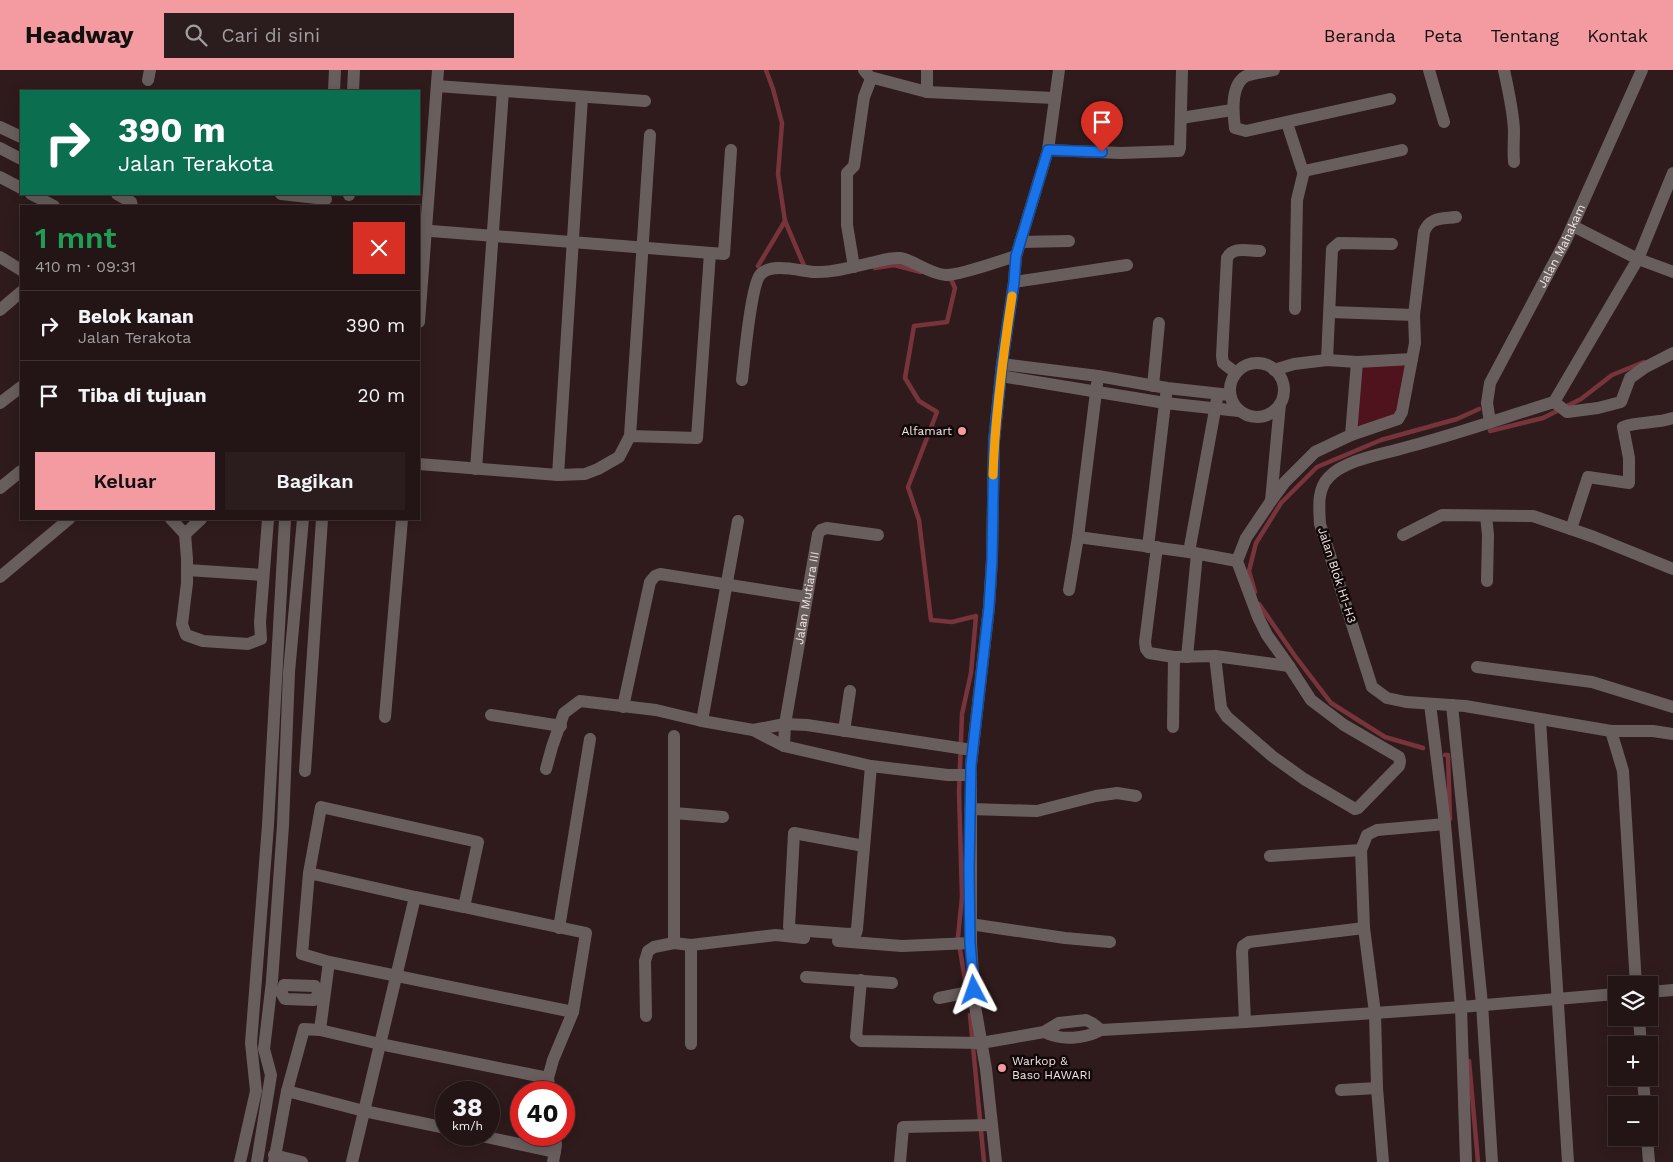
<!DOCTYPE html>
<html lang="id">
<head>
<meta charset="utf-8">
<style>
  :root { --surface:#231415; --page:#2b1d1e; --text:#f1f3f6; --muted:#a39ea0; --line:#403334; --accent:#f49aa1 }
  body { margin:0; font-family:"Work Sans",sans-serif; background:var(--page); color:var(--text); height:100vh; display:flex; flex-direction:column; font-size:19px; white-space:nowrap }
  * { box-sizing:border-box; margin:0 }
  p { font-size:16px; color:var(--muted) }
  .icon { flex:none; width:28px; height:28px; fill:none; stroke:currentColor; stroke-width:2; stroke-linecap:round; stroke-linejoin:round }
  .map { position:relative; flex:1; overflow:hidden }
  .details { position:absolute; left:20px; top:135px; width:400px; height:315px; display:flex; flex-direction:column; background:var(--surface); border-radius:0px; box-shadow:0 2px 12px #0003,0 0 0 1px var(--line) }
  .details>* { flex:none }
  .hud { position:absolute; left:20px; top:20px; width:400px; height:105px; border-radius:0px; box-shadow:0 2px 12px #0003,0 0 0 1px var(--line); background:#0b6e4f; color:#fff; overflow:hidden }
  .controls { position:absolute; left:1608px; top:906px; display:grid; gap:10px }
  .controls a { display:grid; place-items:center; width:50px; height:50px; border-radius:0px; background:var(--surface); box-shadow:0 2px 12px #0003,0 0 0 1px var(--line); font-size:25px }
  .speed { position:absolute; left:435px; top:1011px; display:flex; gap:10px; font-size:25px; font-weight:700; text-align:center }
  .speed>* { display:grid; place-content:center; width:65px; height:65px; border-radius:50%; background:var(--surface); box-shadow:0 2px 12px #0003,0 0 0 1px var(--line); line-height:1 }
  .speed small { font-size:12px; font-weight:400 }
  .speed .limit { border:8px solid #d22; background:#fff; color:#111 }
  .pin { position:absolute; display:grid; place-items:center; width:42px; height:42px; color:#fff; margin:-51px -21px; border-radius:50% 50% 50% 0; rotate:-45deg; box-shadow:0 0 5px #0007 }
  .pin .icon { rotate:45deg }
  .me { position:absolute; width:55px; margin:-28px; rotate:356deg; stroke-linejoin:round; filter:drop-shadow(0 0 4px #0008) }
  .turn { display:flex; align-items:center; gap:18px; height:105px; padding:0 15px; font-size:22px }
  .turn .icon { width:65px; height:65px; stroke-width:2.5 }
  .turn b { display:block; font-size:35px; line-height:42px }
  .round { display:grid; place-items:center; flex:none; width:52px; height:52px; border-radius:0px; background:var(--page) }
  .head { display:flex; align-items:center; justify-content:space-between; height:85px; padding:0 15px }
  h1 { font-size:30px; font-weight:600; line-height:38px; color:#1e9e55 }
  .action { display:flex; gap:10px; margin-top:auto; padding:10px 15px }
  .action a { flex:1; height:58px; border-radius:0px; background:var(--accent); color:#111; font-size:20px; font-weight:600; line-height:58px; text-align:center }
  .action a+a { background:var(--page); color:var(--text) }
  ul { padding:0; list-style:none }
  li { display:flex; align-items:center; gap:15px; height:70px; padding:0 15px; border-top:1px solid var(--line) }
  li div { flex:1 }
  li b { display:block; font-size:19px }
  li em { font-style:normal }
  header { display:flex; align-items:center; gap:30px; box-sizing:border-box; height:70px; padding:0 25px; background:var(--accent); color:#111 }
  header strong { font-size:24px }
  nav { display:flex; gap:28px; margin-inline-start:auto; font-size:18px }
  .search { width:350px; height:45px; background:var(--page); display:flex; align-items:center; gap:12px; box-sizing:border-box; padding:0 18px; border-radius:0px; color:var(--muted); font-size:19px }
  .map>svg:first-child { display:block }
  .green { fill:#4f131d }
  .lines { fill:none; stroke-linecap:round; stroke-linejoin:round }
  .stream { stroke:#78343c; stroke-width:4.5 }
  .minor { stroke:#695e5e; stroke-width:12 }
  .route-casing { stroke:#114b97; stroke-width:12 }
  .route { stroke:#1a73e8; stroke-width:9 }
  .slow { stroke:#f59e0b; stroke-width:9 }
  .poi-dot { fill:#f49aa1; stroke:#110809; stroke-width:2 }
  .labels { text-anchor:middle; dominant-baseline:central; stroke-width:5; stroke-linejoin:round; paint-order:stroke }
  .street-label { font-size:12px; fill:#f2e3e3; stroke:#110809 }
  .poi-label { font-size:12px; fill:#f2e3e3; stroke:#110809; text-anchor:end }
</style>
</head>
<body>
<header>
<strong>Headway</strong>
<div class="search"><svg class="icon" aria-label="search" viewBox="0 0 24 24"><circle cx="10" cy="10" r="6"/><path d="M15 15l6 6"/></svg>Cari di sini</div>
<nav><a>Beranda</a><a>Peta</a><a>Tentang</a><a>Kontak</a></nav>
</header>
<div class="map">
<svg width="1673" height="1092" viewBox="0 0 1673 1092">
  <rect width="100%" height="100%" fill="#2f1b1c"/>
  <path class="green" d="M1412,289L1402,342L1351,365L1357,292Z"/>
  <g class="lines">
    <g class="stream">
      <path d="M785,151L805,198"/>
      <path d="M758,196L785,151L778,104L782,53L773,19L766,0"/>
      <path d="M875,198L894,195L921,202"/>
      <path d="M948,209H951L955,218L947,252L914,256L905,308L919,331L937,342L908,417L919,450L931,550L952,552L976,546L971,603L962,644L959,722L962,827L958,867L969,935"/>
      <path d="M1490,361L1543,348L1581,329L1612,305L1644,292"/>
      <path d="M1255,522L1249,501L1256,473L1281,433L1317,397L1381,370L1457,349L1479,339"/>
      <path d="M1259,534L1295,586L1331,633L1385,667L1423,678"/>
      <path d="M1445,685H1448L1450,749"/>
      <path d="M970,945L984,1092"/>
      <path d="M1469,991L1478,1092"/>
    </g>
    <g class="minor">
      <path d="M864,0L870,7L927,22L1054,28"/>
      <path d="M927,0V22"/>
      <path d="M1274,0C1265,2 1254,3 1246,6C1230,15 1233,43 1235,58L1246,61L1390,29"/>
      <path d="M1429,0L1444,52"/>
      <path d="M1504,0C1508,19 1513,40 1514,60C1514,71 1513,81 1514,92"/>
      <path d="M148,10L150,0"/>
      <path d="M437,16L645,31"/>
      <path d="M334,21L335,0"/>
      <path d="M353,21L354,0"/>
      <path d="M1181,48L1232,40"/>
      <path d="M1287,53L1302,99L1304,101L1402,80"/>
      <path d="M0,57L21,67"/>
      <path d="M0,78L21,89"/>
      <path d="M1048,80L1121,83L1179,81L1180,78L1182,0"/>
      <path d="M0,107L21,118"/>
      <path d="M31,124L54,136"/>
      <path d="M117,124L131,132L132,136"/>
      <path d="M281,124L326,129"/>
      <path d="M349,125V124"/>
      <path d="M1573,156L1638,189L1673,202"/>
      <path d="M419,160L724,184L731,80"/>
      <path d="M1020,172L1069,171"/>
      <path d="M0,187L21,200"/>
      <path d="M854,197L847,155V103L854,96L864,27L871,9L870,7"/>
      <path d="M1014,212L1127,195"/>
      <path d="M1295,239L1297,130L1304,101"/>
      <path d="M0,240L21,222"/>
      <path d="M1330,242L1414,245"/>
      <path d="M419,252L438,0"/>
      <path d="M1327,290L1332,179L1339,173L1392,174"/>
      <circle cx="1257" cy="320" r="27"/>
      <path d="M1002,294L1098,306L1167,318L1230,325"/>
      <path d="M1274,300L1294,294L1327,290L1357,292L1412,289"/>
      <path d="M1236,303L1223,293L1222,286L1227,188C1233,176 1248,181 1260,181"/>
      <path d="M1001,306L1165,333L1239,341"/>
      <path d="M742,310C744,292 751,216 760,205C770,192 800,201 814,202C832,203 853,197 870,193C880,191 890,187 900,188C914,190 929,204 946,205C962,205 999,191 1016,186"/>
      <path d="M1153,316L1159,253"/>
      <path d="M1554,332L1567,342L1598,338L1621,332L1630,308L1644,298L1673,283"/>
      <path d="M0,333L21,317"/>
      <path id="s1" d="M1490,352L1487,333L1490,313L1566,170L1642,0"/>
      <path d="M1351,365L1357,292"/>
      <path d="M630,366L650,65"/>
      <path d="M419,394L558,405L585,404L598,399L619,387L630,366L697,368L710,183"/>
      <path d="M476,399L503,21"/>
      <path d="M558,405L582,27"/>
      <path d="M0,418L21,401"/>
      <path d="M1271,431L1280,334"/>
      <path d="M1486,446L1488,465L1487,511"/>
      <path d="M171,449L185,464L187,489V513L182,554L186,565L203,571L248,574L261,569L260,552L268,449"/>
      <path d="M1571,459L1588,407L1629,413V388L1623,357C1639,351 1656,354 1673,348"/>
      <path d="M185,464L201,449"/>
      <path d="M1403,465L1442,445L1533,446L1594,467L1673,499"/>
      <path d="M1078,467L1189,482L1237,491"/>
      <path d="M1148,477L1166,325"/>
      <path d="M1157,477L1145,572L1146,579L1149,583L1174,587L1215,586L1289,596"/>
      <path d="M1189,482L1217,329"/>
      <path d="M187,500L263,505"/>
      <path d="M0,507L69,449"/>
      <path d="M1069,520L1078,467L1097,314"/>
      <path d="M1215,586L1221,638L1227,647L1272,686L1304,709L1355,739L1358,738L1399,696L1400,691L1399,687L1344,655L1311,630L1289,596L1267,565L1258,547L1237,491L1246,468L1271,431L1285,412L1315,382L1351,365L1398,349L1402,342L1415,273L1414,245L1424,162C1430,147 1441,149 1456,147"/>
      <path d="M1187,587L1197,484"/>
      <path d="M1477,597L1592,612L1673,637"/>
      <path d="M1430,634L1445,754L1461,937L1466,1092"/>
      <path d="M1452,635L1482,934L1492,1092"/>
      <path d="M623,637L650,512L655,506L660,504L806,527"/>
      <path d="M491,645L561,656"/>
      <path d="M385,647L402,449"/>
      <path d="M1540,650L1568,1092"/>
      <path d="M702,651L738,451"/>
      <path d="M1173,657L1174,587"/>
      <path d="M753,660L785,654L807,655L972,680"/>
      <path d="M844,661L850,621"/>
      <path d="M1611,661H1653L1673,664"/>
      <path id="s2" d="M784,676L785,654L818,464L821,460L827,458L878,465"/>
      <path d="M546,699L552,677L564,643L580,631L656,640L702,651L753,660L784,676L871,696L948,705H971"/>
      <path d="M305,701L322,449"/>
      <path d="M970,739L1037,741L1096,726L1117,723L1136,726"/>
      <path d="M674,743L723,747"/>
      <path d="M864,776L794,763L789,857L794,860L849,864L856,863L857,859L871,696"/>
      <path d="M1270,786L1361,780"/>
      <path d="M309,803L321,737L478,772L464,837L586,863L573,942L329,892L302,884L309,803L415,827C394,915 373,1004 352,1092"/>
      <path d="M415,827L464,837"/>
      <path d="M970,854L1065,868L1110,872"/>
      <path d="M559,858L590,669"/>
      <path d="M838,871L902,876L971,873"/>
      <path d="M674,873V666"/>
      <path d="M691,875V974"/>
      <path d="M806,907L892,913"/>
      <path d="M861,910L856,967L861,971L981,973L1044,962L1059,953L1086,950L1092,953L1101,960"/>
      <path d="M1636,915L1623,701L1611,661L1465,636L1406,632L1387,628L1372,617L1320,454C1319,437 1317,419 1329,407C1346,389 1385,384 1407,377C1457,364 1505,347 1554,332L1638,189L1673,103"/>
      <path d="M281,922L284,915L315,916L319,923"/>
      <path d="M281,922L285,929L314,930L319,923"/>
      <path d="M1649,922L1673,920"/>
      <path d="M939,928L974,921"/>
      <path d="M646,946L645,891L648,881L654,877L674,873L691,875L776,865L804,868"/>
      <path d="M1639,948L1641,975"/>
      <path d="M1245,952L1242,882L1243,876L1249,872L1364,858"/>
      <path d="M320,960L329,892"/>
      <path d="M1044,962C1062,971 1084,969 1101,960L1245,952L1461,937L1616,924"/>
      <path d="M1643,1008L1645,1035"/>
      <path d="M1341,1020L1377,1018"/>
      <path d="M287,1021L364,1041L446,1058"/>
      <path d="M550,1022L548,1008L553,990L573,942"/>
      <path d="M477,1065L555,1082"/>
      <path d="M1647,1068L1649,1092"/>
      <path d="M274,1085L302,1092"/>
      <path d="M240,1092L256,1021L251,973L268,755L285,449"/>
      <path d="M257,1092L271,1005L264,979L272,911L283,755L289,602L303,449"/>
      <path d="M274,1092L287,1021L304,959L320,960L380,974L548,1008"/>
      <path d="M553,1092L556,1075L555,1065"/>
      <path d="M900,1092L903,1057L991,1055"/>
      <path d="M996,1092L986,999L975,936L971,873V695L989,537L992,489L994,371L1002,294L1014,212L1016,186L1048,80L1059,0"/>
      <path d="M1383,1092L1377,1018L1375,943L1364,858L1361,780L1367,765L1377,760L1445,754"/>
    </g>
  </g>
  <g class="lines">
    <defs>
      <path id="route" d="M974,920L970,873L969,799L971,695L989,537L992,490L994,371L1002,294L1014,212L1016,186L1048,80L1102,82"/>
    </defs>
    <use href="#route" class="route-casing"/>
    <use href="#route" class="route"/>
    <path class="slow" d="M993,405C995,345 1003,286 1012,226"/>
  </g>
  <g class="poi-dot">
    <circle cx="962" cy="361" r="5"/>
    <circle cx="1002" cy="998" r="5"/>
  </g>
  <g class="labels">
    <g class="street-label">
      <text stroke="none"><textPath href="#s1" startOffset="194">Jalan Mahakam</textPath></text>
      <text transform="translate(1337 505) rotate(72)">Jalan Blok H1-H3</text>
      <text stroke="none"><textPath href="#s2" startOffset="150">Jalan Mutiara III</textPath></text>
    </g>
    <g class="poi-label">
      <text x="952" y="361">Alfamart</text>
      <text x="1012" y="991" text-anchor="start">Warkop &amp;<tspan x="1012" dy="14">Baso HAWARI</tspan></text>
    </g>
  </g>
</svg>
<div class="controls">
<a><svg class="icon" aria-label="layers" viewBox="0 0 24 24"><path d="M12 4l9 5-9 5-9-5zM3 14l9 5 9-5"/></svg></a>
<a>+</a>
<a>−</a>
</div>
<div class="speed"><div>38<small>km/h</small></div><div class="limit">40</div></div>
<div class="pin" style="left:1102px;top:82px;background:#d93025"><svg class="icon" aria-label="arrive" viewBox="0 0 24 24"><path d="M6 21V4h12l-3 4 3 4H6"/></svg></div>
<svg class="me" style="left:974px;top:920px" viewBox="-20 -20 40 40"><path d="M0-17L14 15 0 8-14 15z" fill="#1a73e8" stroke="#fff" stroke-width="4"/></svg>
<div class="hud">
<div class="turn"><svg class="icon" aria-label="right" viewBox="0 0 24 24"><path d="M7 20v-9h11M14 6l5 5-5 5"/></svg><div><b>390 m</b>Jalan Terakota</div></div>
</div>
<section class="details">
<div class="head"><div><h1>1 mnt</h1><p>410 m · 09:31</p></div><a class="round" style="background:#d93025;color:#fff"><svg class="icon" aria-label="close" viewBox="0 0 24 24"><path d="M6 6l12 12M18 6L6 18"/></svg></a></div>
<ul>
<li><svg class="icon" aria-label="right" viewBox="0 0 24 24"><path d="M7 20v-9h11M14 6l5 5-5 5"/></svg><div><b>Belok kanan</b><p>Jalan Terakota</p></div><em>390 m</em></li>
<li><svg class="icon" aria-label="arrive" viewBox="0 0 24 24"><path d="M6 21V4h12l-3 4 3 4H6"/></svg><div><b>Tiba di tujuan</b></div><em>20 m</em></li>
</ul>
<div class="action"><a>Keluar</a><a>Bagikan</a></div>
</section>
</div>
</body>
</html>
